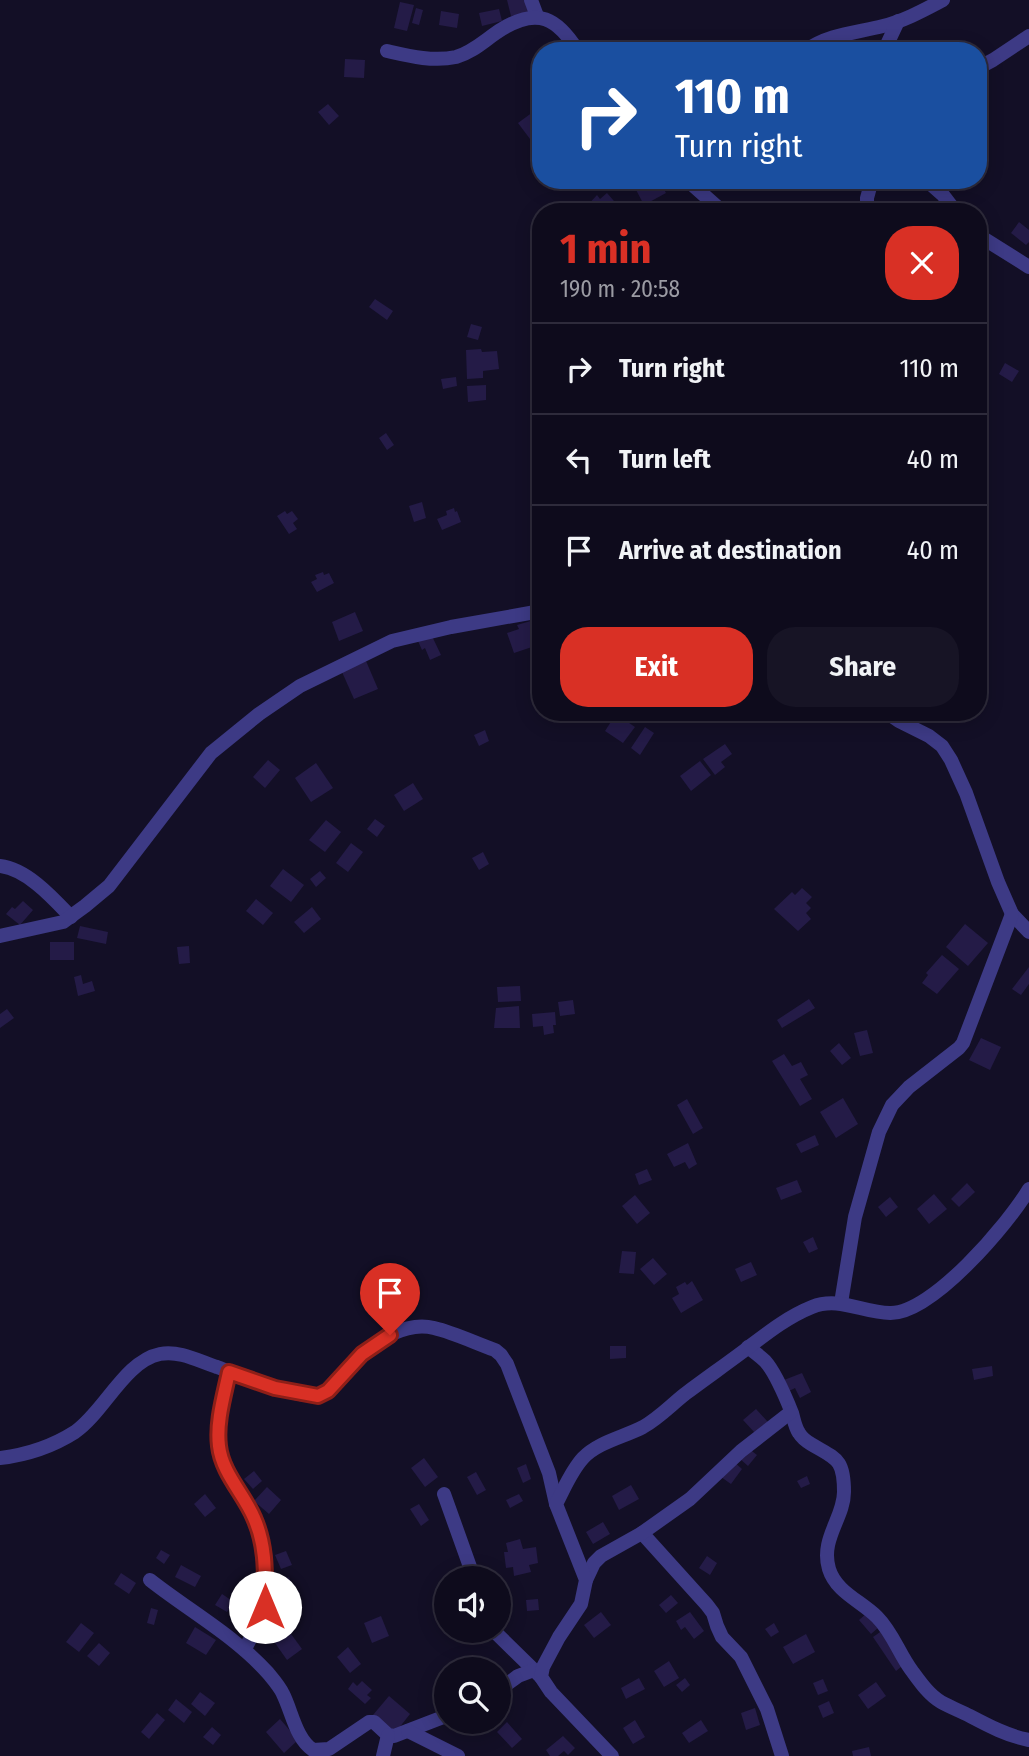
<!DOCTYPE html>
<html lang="en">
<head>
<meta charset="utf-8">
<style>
  :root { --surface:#0e0b1c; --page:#171425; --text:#f1f3f6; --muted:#9b9ba3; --line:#2e2b3b; --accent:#d93025 }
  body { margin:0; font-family:"Fira Sans Condensed",sans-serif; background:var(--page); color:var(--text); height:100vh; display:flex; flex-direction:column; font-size:26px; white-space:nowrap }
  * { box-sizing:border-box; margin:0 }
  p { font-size:23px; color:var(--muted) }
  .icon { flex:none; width:38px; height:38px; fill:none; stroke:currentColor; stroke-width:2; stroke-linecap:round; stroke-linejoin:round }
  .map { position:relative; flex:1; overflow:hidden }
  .panel { position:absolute; left:532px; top:203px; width:455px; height:518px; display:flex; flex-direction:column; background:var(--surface); border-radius:28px; box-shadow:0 4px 18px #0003,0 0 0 2px var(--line) }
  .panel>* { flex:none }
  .hud { position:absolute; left:532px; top:42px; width:455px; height:147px; border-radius:28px; box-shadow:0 4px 18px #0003,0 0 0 2px var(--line); background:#1a4fa0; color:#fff; overflow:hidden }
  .fabs { position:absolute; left:434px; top:1566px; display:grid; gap:14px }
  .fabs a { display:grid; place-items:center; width:77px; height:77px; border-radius:50%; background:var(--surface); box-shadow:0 4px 18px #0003,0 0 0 2px var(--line); font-size:35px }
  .pin { position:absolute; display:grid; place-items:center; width:60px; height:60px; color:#fff; margin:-72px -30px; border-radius:50% 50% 50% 0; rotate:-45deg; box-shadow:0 0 7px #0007 }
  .pin .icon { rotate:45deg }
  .me { position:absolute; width:77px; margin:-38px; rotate:0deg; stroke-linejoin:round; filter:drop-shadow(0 0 5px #0008) }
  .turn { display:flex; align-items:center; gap:24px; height:147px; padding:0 28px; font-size:32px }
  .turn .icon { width:91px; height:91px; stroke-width:2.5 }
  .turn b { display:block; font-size:49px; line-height:60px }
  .round { display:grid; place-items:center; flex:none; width:74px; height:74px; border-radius:28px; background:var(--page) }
  .summary { display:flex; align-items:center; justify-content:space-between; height:119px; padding:0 28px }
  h1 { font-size:42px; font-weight:700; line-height:52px; color:var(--accent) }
  .action { display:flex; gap:14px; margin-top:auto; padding:14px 28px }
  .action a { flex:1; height:80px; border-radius:28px; background:var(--accent); color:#fff; font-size:28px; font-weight:700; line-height:80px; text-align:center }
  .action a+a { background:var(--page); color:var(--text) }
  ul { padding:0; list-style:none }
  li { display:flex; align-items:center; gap:21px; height:91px; padding:0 28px; border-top:2px solid var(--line) }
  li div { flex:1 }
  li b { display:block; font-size:26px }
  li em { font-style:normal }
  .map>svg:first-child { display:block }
  .building { fill:#241b47 }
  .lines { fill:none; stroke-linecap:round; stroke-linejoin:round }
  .minor { stroke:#3d3a85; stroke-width:14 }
  .route-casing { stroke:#8d1f18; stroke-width:18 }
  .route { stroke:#d93025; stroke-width:12 }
</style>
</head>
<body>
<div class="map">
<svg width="1029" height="1756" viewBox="0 0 1029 1756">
  <rect width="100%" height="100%" fill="#130f26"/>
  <g class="building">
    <path d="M507,0H527L530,12L511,16Z"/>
    <path d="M400,2L414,5L407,31L394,28Z"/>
    <path d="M416,8L423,10L419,25L412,23Z"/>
    <path d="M499,9L502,21L482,26L479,13Z"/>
    <path d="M441,11L459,14L457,28L439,25Z"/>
    <path d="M345,59L365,60L364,78L344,77Z"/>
    <path d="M328,104L339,116L329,125L318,112Z"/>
    <path d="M541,106V137L533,143L518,123Z"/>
    <path d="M645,180H659L666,193L644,205L634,186Z"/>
    <path d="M607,193L620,208L615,212H585L588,210L586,207L597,195L600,199Z"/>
    <path d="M1019,222L1029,230V242L1026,245L1011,233Z"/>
    <path d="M375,299L393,311L387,320L369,307Z"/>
    <path d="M471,324L482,327L478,340L467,337Z"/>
    <path d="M481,349L482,352L497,351L499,369L483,371V378L467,379L466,350Z"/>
    <path d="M1005,363L1019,371L1012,382L999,374Z"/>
    <path d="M456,377L457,386L443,389L441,379Z"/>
    <path d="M486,385V400L468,402L467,386Z"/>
    <path d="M386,433L394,445L387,450L379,438Z"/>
    <path d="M422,502L426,518L414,522L409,506Z"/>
    <path d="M454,508L455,512L457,511L461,522L442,530L437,519L447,515L446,511Z"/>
    <path d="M285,511L287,514L292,511L298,519L293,523L297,529L289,534L277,516Z"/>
    <path d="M323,572L324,575L329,573L334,583L317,592L311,582L317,579L315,575Z"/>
    <path d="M355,612L363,631L339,641L332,622Z"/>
    <path d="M534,620L541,636V644L514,653L507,633L519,629L517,625Z"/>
    <path d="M431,634L441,655L430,660L425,648L422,650L418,641Z"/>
    <path d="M366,661L378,689L354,699L342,672Z"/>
    <path d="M616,714L635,727L623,743L605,731Z"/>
    <path d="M645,727L654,733L640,755L631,748Z"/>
    <path d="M485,730L489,741L479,746L474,735Z"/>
    <path d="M725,744L732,754L721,762L725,767L715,775L703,759Z"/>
    <path d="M268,760L280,770L265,788L253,777Z"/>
    <path d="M700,761L711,775L691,791L680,776Z"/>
    <path d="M316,763L333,788L311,802L295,778Z"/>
    <path d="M413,783L423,799L404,811L394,795Z"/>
    <path d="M375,819L385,826L377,837L367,829Z"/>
    <path d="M326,820L341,832L325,852L309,840Z"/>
    <path d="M351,843L363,852L348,872L336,863Z"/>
    <path d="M483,852L489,864L479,870L472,858Z"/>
    <path d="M283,869L304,885L291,902L270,886Z"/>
    <path d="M320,871L326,878L316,887L310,879Z"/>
    <path d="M802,888L812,897L806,903L811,908L806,913L811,919L798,931L774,909L792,892L795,895Z"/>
    <path d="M256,899L273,913L263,925L246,911Z"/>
    <path d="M23,901L33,910L20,925L6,914L12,907L15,909Z"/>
    <path d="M312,907L321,919L304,933L294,922Z"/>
    <path d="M965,924L988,943L968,966L946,947Z"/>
    <path d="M80,926L108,932L106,944L77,938Z"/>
    <rect x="50" y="942" width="24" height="18"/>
    <path d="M189,946L190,963L179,964L177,947Z"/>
    <path d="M942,955L959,969L937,994L922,983L928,975L926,973Z"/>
    <path d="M1029,967V984L1021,995L1012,989Z"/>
    <path d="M81,975L83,984L92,981L95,991L78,996L74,977Z"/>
    <path d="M520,986L521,1001L498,1002L497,987Z"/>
    <path d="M809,999L815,1008L782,1028L777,1020Z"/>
    <path d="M573,1000L575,1014L560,1016L558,1002Z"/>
    <path d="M519,1006L520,1028H494L496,1008Z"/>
    <path d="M7,1009L14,1018L0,1028V1014Z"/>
    <path d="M555,1012L556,1025H553L554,1033L544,1035L543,1026L533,1027L532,1014Z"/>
    <path d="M867,1030L873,1053L860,1056L854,1033Z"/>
    <path d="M981,1038L1001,1047L990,1070L969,1060Z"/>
    <path d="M839,1043L851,1058L842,1065L830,1051Z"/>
    <path d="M784,1054L792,1066L801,1062L808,1075L800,1079L812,1099L800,1106L772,1061Z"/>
    <path d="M843,1098L858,1124L836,1138L820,1112Z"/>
    <path d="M687,1099L703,1128L693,1134L677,1105Z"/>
    <path d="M815,1135L819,1145L801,1153L796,1144Z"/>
    <path d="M688,1143L697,1164L689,1169L685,1162L674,1167L667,1154Z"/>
    <path d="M647,1169L652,1180L639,1185L635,1174Z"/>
    <path d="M797,1180L802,1192L781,1200L776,1188Z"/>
    <path d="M967,1183L975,1192L959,1207L951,1199Z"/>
    <path d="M934,1194L947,1209L929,1224L917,1209Z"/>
    <path d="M635,1195L650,1213L637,1224L622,1206Z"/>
    <path d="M890,1197L898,1207L886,1217L878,1207Z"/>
    <path d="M813,1237L818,1249L809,1253L803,1242Z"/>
    <path d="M622,1251L636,1252L634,1274L619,1273Z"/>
    <path d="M653,1258L667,1274L654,1285L640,1269Z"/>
    <path d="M751,1262L757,1275L741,1282L735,1269Z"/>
    <path d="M692,1281L703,1300L681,1313L672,1298L679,1294L676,1287L685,1282L687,1285Z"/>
    <path d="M610,1346H626V1358L610,1359Z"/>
    <path d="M992,1366L993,1376L974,1380L972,1369Z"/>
    <path d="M802,1373L811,1392L800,1398L795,1388L789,1391L784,1380Z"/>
    <path d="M756,1409L768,1422L755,1433L743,1420Z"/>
    <path d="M748,1448L757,1455L748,1466L739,1458Z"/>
    <path d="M424,1458L438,1477L425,1487L411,1468Z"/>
    <path d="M733,1461L742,1469L731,1484L721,1477Z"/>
    <path d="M526,1464L531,1479L523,1483L517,1468Z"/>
    <path d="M254,1471L262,1481L253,1489L244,1479Z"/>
    <path d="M476,1472L486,1490L477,1495L467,1477Z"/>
    <path d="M807,1476L810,1484L801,1488L797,1481Z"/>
    <path d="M631,1485L639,1499L619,1510L612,1496Z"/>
    <path d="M267,1487L281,1500L269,1514L254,1501Z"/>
    <path d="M205,1494L216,1508L205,1517L194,1504Z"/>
    <path d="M519,1494L523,1501L510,1508L506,1500Z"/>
    <path d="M419,1504L429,1520L421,1526L410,1509Z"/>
    <path d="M603,1522L610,1534L593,1544L586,1532Z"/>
    <path d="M520,1539L523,1549L536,1547L538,1563L529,1565L531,1572L514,1576L513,1567L506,1568L504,1552H508L506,1543Z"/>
    <path d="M161,1550L170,1555L164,1564L156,1558Z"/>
    <path d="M286,1551L292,1565L281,1569L275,1555Z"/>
    <path d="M707,1556L717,1563L710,1575L699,1568Z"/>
    <path d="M181,1565L201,1576L195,1587L175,1577Z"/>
    <path d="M121,1573L136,1583L129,1594L114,1584Z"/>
    <path d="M289,1577L295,1593L281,1599L274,1583Z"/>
    <path d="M222,1594L234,1602L227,1612L215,1605Z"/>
    <path d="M671,1595L678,1603L666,1613L659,1605Z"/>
    <path d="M538,1599L539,1610L527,1611L526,1600Z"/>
    <path d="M151,1608L158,1610L154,1625L147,1623Z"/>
    <path d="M601,1612L611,1625L594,1638L584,1625Z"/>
    <path d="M690,1612L704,1631L694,1639L685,1627L681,1630L676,1621Z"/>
    <path d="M867,1613L879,1627L871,1634L859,1620Z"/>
    <path d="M381,1616L389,1636L372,1643L364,1623Z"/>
    <path d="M81,1623L94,1633L79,1652L66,1642Z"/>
    <path d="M283,1623L302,1649L287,1660L268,1633Z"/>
    <path d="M774,1623L779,1632L771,1637L765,1629Z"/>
    <path d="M195,1627L216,1640L206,1655L186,1643Z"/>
    <path d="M883,1630L906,1663L896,1671L873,1637Z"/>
    <path d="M806,1634L815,1652L793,1664L783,1647Z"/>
    <path d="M99,1643L110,1653L99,1666L87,1656Z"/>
    <path d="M348,1647L361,1664L350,1673L337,1657Z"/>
    <path d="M669,1661L679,1678L664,1687L654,1671Z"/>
    <path d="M639,1678L645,1689L626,1699L621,1688Z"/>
    <path d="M685,1678L690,1685L682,1692L676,1685Z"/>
    <path d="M823,1679L828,1691L818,1695L813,1683Z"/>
    <path d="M362,1681L372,1690L367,1695L371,1698L365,1704L348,1689L353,1682L357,1686Z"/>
    <path d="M876,1682L886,1696L868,1709L858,1695Z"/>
    <path d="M200,1692L215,1703L205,1716L191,1704Z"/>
    <path d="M389,1696L410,1714L395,1733L373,1715Z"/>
    <path d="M176,1699L192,1712L184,1723L168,1710Z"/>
    <path d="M829,1701L834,1713L823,1718L818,1706Z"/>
    <path d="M755,1708L760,1725L746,1730L741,1713Z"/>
    <path d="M157,1713L165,1720L149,1739L141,1732Z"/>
    <path d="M280,1719L298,1740L284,1753L266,1732Z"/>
    <path d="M635,1720L645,1737L633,1744L623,1728Z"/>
    <path d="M701,1720L708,1731L689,1743L682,1733Z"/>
    <path d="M507,1722L522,1739L512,1748L497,1732Z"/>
    <path d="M212,1727L221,1735L213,1745L203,1737Z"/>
    <path d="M563,1736L575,1748L568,1755L564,1751L558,1756H550L546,1750Z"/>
    <path d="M869,1747L871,1756H853L852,1751Z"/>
  </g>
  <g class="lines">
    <g class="minor">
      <path d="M531,0L537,16"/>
      <path d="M387,51C409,56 433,62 456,57C474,52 487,38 502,29C538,7 557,18 578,51"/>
      <path d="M805,51C829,34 855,33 883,26C904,21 924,10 943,0"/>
      <path d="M884,51L898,21"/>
      <path d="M978,68L993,60L1029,36"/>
      <path d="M687,180L723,212"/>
      <path d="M926,180L943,195L956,212"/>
      <path d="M867,212V198L872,180"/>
      <path d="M978,235L1029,267"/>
      <path d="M886,712L899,721L929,736L942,746L951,760L966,793L998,882L1012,914L1029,932"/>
      <path d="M0,866C27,869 53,898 71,917"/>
      <path d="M0,936L63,922L85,906L109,886L211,753L259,714L300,686L392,641L451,627L541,611"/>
      <path d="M841,1303L855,1217L879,1132L892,1105L909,1087L959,1048L963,1043L1012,914"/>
      <path d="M748,1347C754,1352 760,1356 765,1361C776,1373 786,1398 792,1413C794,1420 795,1427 799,1433C802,1438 806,1441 811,1444C836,1459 844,1458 844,1492C844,1518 820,1539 829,1569C836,1592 861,1601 877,1617C893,1633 899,1654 912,1671C920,1682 929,1695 941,1702C950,1707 960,1711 970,1716C989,1726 1008,1736 1029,1740"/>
      <path d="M229,1372C224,1396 216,1422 219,1446C221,1470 241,1492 252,1513C267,1541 268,1577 265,1607C264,1625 250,1634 245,1650"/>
      <path d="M0,1458C26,1455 53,1446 75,1432C104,1412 125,1361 160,1354C179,1350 199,1361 217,1367C249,1379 284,1395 319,1396C334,1389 346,1371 357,1359C376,1340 407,1321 434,1328C455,1333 475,1343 495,1350L501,1355L507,1364L549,1473L556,1504"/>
      <path d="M444,1494L474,1578"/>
      <path d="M642,1533L707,1605L713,1613L717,1626L722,1637L741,1657L767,1709L782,1756"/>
      <path d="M150,1580C188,1610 235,1636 268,1673C273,1679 280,1687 283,1694C292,1712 296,1739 313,1750L329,1749L369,1722H374L388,1735L394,1736L446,1716"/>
      <path d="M586,1580L594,1563L601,1556L642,1533L690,1499L741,1451L791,1412"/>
      <path d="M494,1631L541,1677"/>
      <path d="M499,1690L518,1676L534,1670"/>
      <path d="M408,1731L458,1756"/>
      <path d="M383,1756L388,1735"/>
      <path d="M612,1756L551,1692L541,1677L543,1667L559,1637L581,1604L586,1580L556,1504C564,1489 571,1471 583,1458C598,1442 624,1437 643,1427C659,1418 671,1405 685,1394C705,1379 725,1365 745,1350C766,1334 787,1317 812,1307C839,1296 863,1313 890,1313C932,1314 1009,1223 1029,1189"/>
    </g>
  </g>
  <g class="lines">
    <defs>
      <path id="route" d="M265,1607C265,1576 267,1547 254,1518C244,1494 222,1473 219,1446C216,1422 224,1396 229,1372L275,1388L318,1396L328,1391L362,1354L390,1335"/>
    </defs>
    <use href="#route" class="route-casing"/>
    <use href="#route" class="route"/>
  </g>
</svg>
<div class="fabs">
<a><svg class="icon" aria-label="sound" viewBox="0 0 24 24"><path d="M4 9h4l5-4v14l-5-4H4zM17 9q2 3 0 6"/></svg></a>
<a><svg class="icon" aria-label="search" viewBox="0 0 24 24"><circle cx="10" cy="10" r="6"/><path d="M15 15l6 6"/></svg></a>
</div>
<div class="pin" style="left:390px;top:1335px;background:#d93025"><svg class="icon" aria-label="arrive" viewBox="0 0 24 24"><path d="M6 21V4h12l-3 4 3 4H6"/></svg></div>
<svg class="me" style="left:265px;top:1607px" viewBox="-20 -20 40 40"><circle r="19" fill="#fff"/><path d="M0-13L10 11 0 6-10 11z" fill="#d93025"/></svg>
<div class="hud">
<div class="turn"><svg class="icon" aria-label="right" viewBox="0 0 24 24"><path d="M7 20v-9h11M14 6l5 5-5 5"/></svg><div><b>110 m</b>Turn right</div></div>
</div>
<section class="panel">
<div class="summary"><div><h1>1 min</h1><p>190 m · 20:58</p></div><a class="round" style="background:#d93025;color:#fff"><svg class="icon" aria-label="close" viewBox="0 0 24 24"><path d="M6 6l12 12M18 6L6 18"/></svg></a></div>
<ul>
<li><svg class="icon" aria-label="right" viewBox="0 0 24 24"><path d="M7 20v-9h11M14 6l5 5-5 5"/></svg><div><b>Turn right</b></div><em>110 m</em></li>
<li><svg class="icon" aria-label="left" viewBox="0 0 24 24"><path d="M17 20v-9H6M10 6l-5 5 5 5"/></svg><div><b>Turn left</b></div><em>40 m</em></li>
<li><svg class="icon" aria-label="arrive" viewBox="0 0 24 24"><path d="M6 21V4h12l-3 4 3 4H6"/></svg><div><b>Arrive at destination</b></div><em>40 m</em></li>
</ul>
<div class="action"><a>Exit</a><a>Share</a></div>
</section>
</div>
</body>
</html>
